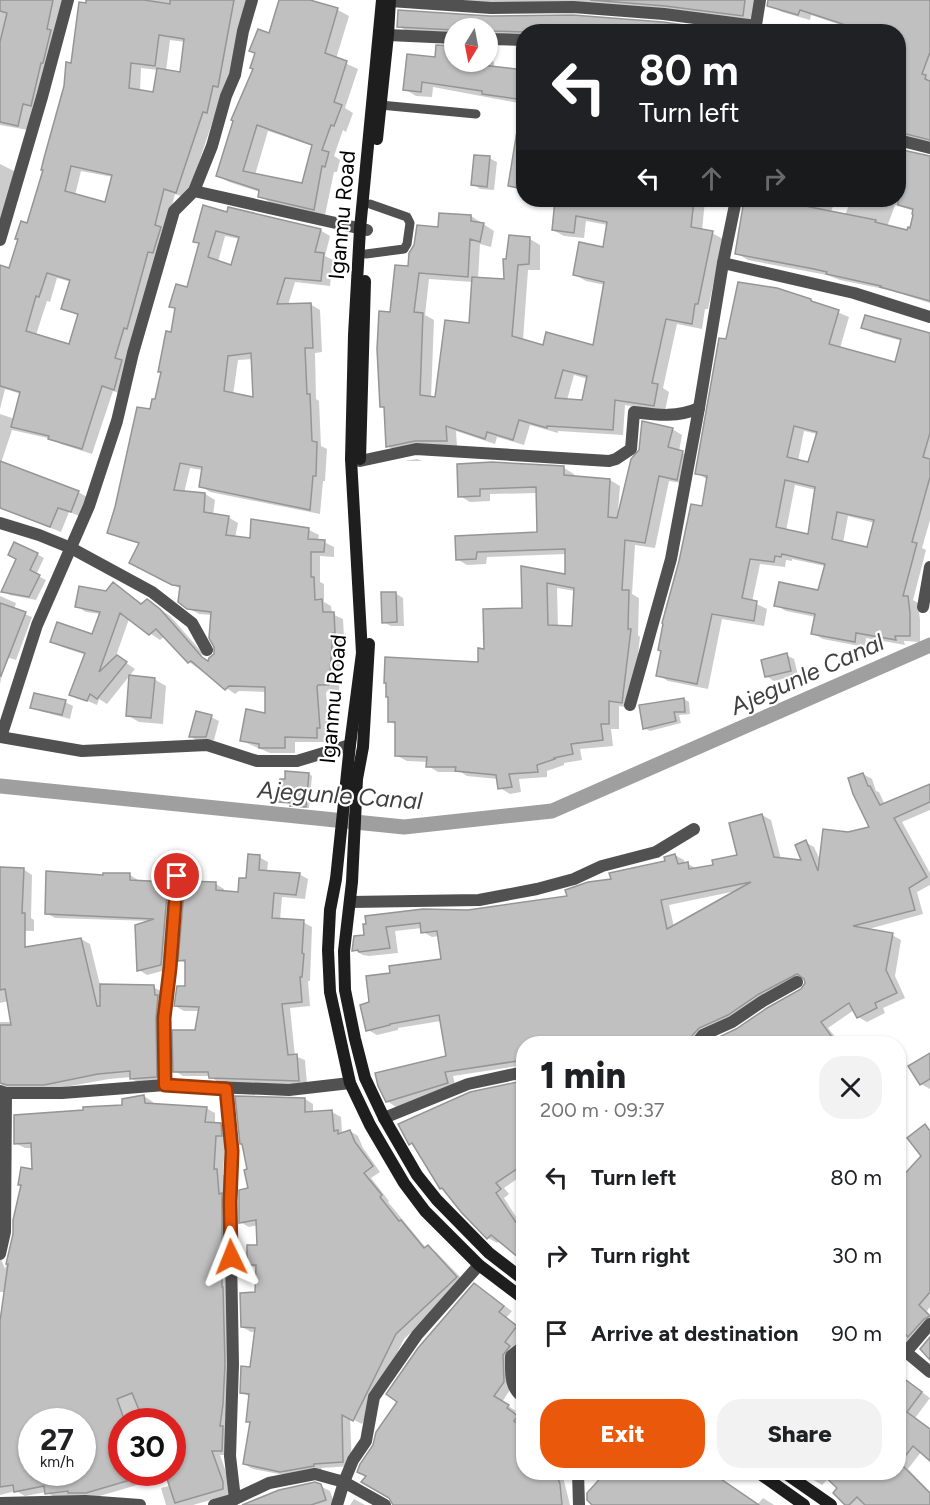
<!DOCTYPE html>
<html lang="en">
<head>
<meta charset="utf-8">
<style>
  :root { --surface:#fff; --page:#f2f2f2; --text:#202124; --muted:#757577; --accent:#ea580c }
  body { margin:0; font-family:Figtree,sans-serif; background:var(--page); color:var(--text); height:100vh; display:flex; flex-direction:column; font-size:22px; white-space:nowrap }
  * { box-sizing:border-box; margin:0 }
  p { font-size:20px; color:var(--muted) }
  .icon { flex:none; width:33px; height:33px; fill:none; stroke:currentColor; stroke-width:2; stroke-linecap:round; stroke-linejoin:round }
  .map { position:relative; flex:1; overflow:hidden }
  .drawer { position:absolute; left:516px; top:1036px; width:390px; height:444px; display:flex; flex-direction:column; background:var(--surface); border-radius:24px; box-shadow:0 2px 4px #0004 }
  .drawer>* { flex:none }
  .guide { position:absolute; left:516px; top:24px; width:390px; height:183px; border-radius:24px; box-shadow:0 2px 4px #0004; background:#202124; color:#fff; overflow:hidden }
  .needle { width:39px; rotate:190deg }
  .controls { position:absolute; left:444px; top:18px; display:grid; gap:12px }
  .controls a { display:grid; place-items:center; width:54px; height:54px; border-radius:50%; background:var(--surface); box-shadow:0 2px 4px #0004; font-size:30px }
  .speed { position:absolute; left:18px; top:1408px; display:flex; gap:12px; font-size:30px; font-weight:700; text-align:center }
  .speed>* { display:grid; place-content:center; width:78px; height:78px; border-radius:50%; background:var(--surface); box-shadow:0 2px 4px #0004; line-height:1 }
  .speed small { font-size:15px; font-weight:400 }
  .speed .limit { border:9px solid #d22; background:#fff; color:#111 }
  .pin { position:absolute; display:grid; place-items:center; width:51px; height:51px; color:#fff; margin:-26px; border:3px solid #fff; border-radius:50%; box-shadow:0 2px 6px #0007 }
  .me { position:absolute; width:66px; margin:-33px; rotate:358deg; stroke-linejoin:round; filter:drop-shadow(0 0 4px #0008) }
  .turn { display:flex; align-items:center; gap:21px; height:126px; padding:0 24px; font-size:27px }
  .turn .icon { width:78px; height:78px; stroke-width:2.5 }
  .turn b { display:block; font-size:42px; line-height:51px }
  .lanes { display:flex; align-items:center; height:57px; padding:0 24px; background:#0003; justify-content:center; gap:30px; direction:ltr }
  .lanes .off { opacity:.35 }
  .round { display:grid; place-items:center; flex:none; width:63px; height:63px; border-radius:24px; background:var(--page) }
  .headline { display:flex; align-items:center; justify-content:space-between; height:102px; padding:0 24px }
  h1 { font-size:36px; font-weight:800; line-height:45px }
  .action { display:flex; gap:12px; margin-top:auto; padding:12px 24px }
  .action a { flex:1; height:69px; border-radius:24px; background:var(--accent); color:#fff; font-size:24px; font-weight:800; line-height:69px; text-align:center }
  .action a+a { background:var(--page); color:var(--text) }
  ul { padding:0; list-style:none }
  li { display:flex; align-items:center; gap:18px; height:78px; padding:0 24px }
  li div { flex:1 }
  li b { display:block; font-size:22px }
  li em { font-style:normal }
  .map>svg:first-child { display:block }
  .shadow { fill:#0003; fill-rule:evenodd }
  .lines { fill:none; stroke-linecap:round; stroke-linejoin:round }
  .canal { stroke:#9f9f9f; stroke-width:15 }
  .building { fill:#c0c0c0; stroke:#959595; stroke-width:1.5; fill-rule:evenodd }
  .service { stroke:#515151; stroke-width:9 }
  .minor { stroke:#515151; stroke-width:12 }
  .secondary { stroke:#1e1e1e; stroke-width:12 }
  .route-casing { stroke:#983908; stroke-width:15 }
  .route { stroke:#ea580c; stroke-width:10 }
  .labels { text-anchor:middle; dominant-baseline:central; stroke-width:4.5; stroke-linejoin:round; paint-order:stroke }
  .street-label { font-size:22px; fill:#000; stroke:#fff }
  .water-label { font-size:24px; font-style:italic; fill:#404040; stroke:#fff }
</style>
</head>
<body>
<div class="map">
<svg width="930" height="1505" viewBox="0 0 930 1505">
  <rect width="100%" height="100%" fill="#fff"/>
  <g class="shadow">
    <path d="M0,0H63L28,130L0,125Z"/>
    <path d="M88,0H248L229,92L218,118L214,117L187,198L175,194L124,395L113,391L92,454L61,444L52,439L12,430L1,463L78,492L89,498L82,517L69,512L61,532L0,508V414L15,419L21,394L5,389L0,409V266L10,269L28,224L45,170ZM170,40L185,42L181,73L166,71ZM141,68L158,70L155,94L140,91ZM81,171L113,177L106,204L75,195ZM57,278L71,282L63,308L79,316L70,345L36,335L47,301L50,302Z"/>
    <path d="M281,0H304L338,10L349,16L336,59L358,69L345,108L353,113L346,132L343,130L334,156L340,160L337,172H334L325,215L271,203L260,196V192L229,182L218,176L270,35ZM268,131L313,146L303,184L255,175Z"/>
    <path d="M424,0H757L754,22Z"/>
    <path d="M772,0H930V142L901,144V151L930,157V303L889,290L840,280L827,275L748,260L736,253L746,200H836L831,211L845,215L851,200H898V32H842L844,26L811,15L810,20L782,12L771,6ZM895,205L914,211L908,232L887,227Z"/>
    <path d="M398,26L723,32H524V38L488,37V28H454V35L412,34Z"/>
    <path d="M437,50L454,52V62H488V58L494,62V68L524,72V104L433,87L432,97L416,96L405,89L436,58Z"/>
    <path d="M524,133V192L509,185Z"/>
    <path d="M489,158L497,162L494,190L480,189L473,184Z"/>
    <path d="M0,164L22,175L0,238Z"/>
    <path d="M557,200H705L702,231L712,233L723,239L708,309H705L702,329L677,324L663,388L669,392L665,411L625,405L623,435L558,431V433L530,425L524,445L497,437L495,444L456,431L457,446L398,452L387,446L386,409L381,406L392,313L409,268L439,229L471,216L494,231L491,247L480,244L478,279L506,281L530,239L540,245V270H528L523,340L544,347H594L605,285L586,281L575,275L604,248L608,225L586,221L584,238L564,236L553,230ZM429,279L473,282L470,325L437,398H431L434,320L425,315ZM574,375L588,379L583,401L567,400Z"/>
    <path d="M228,214L320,230L330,236L325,256L333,260L330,286L295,282L288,305L310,304L320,310L322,352L315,353L316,399L319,401L321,446L327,449L325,481H323L320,514L210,492L201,486L203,470L190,468L184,493L205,494L215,500L213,515L228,517L238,523L235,538L251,539L253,521L309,530L319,535L318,541L324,542L334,547V557L320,556V582L324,584V602L331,606L332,614L343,619L344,637H342L339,690H328L326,693L330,733L326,732V742H295V753H270L242,741L267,714V692L239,691L235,694L189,662L165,636L160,640L129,619L116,656L135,669L107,704L99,699L97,705L71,694L86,655L62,647L52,641L93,636L101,614L86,612L76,606L106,593L123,590L142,604L147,600L170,616L206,657L197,652L195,654L210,663L215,656L212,615L199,614L188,608L181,589L140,568V544L118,537L108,532L151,411L156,401L177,309L171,306L188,289L200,244L195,241ZM225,236L240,239L232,267L218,262ZM253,359L254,399L233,395L238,360Z"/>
    <path d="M811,301L849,317L840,348L896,364L902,341L873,333L863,327L930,335V520L922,548L926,550L913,600L918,603L920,620V642L904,641L905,645L866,638L865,647L823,639L812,633L816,617L786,611L776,605L819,591L825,566L792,559V561L786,560L785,567L760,564L752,602L767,609L764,626L722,619L708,689L668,681L658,675L703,508L708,480L697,473L727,340ZM804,431L817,434L809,464L798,461ZM795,485L816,490L809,536L786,531ZM848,516L875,523L869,549L843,543Z"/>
    <path d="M672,429L682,435L679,451L692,458L687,484L669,481L655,548L635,545L632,594L639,598L638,635L640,637L632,708L619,706V729H611L613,746L580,749L582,760L564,763V765L547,771V777L519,779L521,792L510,794L500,788L498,779L467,776L461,772H438L428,766V762L407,761L397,756L396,725L390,721L479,663L486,650L523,609L522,567L567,575V554L487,557L486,564L467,565L457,559L456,537L539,533L538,493L490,494V501L470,502L460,496L458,466L564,468L574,474V477L610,480L620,486L618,511H620ZM557,588L575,591L573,628L558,627Z"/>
    <path d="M417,459L422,461H405Z"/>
    <path d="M37,554L44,558L36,575L46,580L36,600L10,595L3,591Z"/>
    <path d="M395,593L403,598L404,626H391L383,622Z"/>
    <path d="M0,596L16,603L14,610L32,617L16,660L6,657L0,684Z"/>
    <path d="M786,655L794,659L798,675L774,681L766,676Z"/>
    <path d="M154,679L166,686L163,724L139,722L127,715Z"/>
    <path d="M684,699L689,702L690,714L679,715L681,723L650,731L644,728Z"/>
    <path d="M65,702L73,706L70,719L40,711L32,707Z"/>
    <path d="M211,717L219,721L214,740L198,741L191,737Z"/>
    <path d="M309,774L312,776L309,808L295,807L292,804L280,801Z"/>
    <path d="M863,774L872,779L876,791L879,792L885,805L930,786V810L902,822L930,873V885L917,892L923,914L865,930L892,935L901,940L895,976L905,998L883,1008L885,1013L867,1022L858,1017L854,1010L828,1028L841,1044H708L737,1030L806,986V979H803L768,999L699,1044H524V1065L453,1076L456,1088L396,1107L387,1101L448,1057L441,1021L398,1028V1030L377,1035L368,1030L371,1003L392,974L442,960L439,936L432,937L423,932L422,928L395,931L398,953L369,956L363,955L354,950L366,936L364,925L569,897L666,862L675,855L684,860L685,865L688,864L697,869L715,866L739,856L762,815L771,820L781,859L803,862L805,842L814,847L821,862L848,833L871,828ZM736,891L674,927L669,905Z"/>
    <path d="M259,857L268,862L267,872L299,874L308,879L305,899L282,897L280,920L303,922L312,927L310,981H308L310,1006L290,1008L295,1056L305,1060L307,1085L219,1083L210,1076H183L175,1071L196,1032L200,1011H184L175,1006L186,988V964L180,960L216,884L224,889V893L239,894Z"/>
    <path d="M0,866L6,869H23L32,875L31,918L34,920V931L0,930Z"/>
    <path d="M130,875L138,880V882L168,883L176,888L170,969L147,975L139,970L151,921L55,918L46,913Z"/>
    <path d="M81,939L90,944L100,985L153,987L163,992L166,1082L141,1084L132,1079V1077L109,1079L54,1089L10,1088L0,1084V1022H12L9,1001L0,1003V951Z"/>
    <path d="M852,1036L861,1041L863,1044H844Z"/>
    <path d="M930,1055V1089L921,1084Z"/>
    <path d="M516,1084L524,1088V1174L504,1188L509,1194L504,1198L522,1226L524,1224V1260L500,1240L497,1243L488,1238L462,1211L446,1191L441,1188L417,1147L410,1143Z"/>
    <path d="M144,1096L153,1102V1105L206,1108L215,1113V1124H221L230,1130L231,1141H225L223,1175L226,1176L231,1455H220L232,1489V1494L193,1505H166L161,1488L172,1485L167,1473H172V1422H122V1473H148L151,1481L96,1497L56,1498L46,1492L25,1496L16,1491L0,1495V1332L5,1292H0V1169L1,1259L5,1269L34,1171L33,1148H25L15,1143L124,1106ZM32,1422H82V1473H32Z"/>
    <path d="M305,1099L313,1104V1113L332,1112L341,1117L342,1134L350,1131L358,1136L363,1148L380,1172L371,1178L389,1201L388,1202L426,1248L436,1252L465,1282L404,1339L362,1424L350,1418L352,1466L321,1468L322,1470L290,1476L253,1469L244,1464L251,1423L248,1421L250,1397L242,1392L252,1369L256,1332H251L242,1327L257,1293V1269L249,1264L258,1247V1225L249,1227L240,1222L249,1189V1171L244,1145L241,1144Z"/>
    <path d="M925,1126L930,1129V1307L927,1311L930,1315V1326L901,1349L898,1348V1183L923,1156Z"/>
    <path d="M475,1285L512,1311L506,1318L524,1331V1334L513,1348L512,1387L502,1402L516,1411L514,1414L524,1421L522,1427L524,1473H562L570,1505H393Z"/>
    <path d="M524,1359V1382L521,1361Z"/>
    <path d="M898,1382L904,1385L915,1387L930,1398L915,1418L930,1429V1459L921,1452L908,1469L930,1492L918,1505H847L840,1488L829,1478L822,1485L802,1473H898Z"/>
    <path d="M597,1473H715L723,1479L722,1480L757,1505L763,1498L774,1505H595L602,1478Z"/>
    <path d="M320,1486L330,1491L335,1505H247Z"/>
    <path d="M354,1499L365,1505H350Z"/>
  </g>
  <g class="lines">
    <path class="canal" d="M0,786L404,827L552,811L930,645"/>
  </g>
  <g class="building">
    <path d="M0,0H53L47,29L51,30L43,63H41L31,106L23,104L18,126L0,122V42L7,13L0,11Z"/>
    <path d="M86,0H144L170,4V0H234L218,87L213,86L207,113L203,112L176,193L164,189L155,225L161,227L153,253L148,252L127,329L124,328L115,358L122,360L114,390L102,386L82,449L48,439L49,436L11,427L20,392L0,386V265L9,268L18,239H15L21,221L27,223L43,170H41L44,158L64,86L66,62L71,63L79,2L86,3ZM159,35L184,39L180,72L157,68L153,92L129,88L131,63L155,66ZM71,166L112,175L105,202L65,191ZM47,273L70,280L61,309L78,314L69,344L26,331L36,296L39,297Z"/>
    <path d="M279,0H310L338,8L325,53L347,61L334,102L342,105L334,126L331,125L322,150L329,152L325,167L322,166L314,210L258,197L259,190L216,176L233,121L231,120L253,69L250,68L255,53L249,51L258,29L269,33ZM257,125L312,145L302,183L243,171Z"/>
    <path d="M590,0H745L743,16L665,6Z"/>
    <path d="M768,0H930V52L922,74L926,75L925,79L930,81V140L898,132V32H867L800,10L798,15L767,6Z"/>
    <path d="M398,10L490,16L573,15L663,22L734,32H524L488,31V28L454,30L397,27Z"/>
    <path d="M436,45L454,46V62H483L482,65L524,70V100L482,94V91L422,82L421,92L403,90L407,54L435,57Z"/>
    <path d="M517,131L524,132V189L508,186Z"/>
    <path d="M898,149L930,156V301L880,287L881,286L826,274L827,272L814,269L735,254L744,200H780L790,201L800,205L876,220L875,222L907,230L908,227L910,228L913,215L912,214L913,209L898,205Z"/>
    <path d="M474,155L490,156L487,187L471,185Z"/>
    <path d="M555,200H694L691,227L713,231L698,304H695L692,324L666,319L652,383L658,384L654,406L615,400L613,430L547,426V428L519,420L513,440L487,432L485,439L446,426L447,441H415L386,447L384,407H380L377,349L379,311L390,312L395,265L408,266L409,253L414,245L417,225L438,227L439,213L471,215V221L484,223L480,242L470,239L468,277L419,273L414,312L423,313L420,395L435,397L445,320L469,323L472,277L504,279L503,259H506L509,235L530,237L529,264L518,265L512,336L543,345L546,332L593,345L604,282L573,275L579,242L603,247L607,222L576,216L574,233L552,230ZM563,370L587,376L582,400L555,398Z"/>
    <path d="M203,205L227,212L228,207L321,229L315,252L324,253L321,281L285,278L277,304L311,303L313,348H305L307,394H310L312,441L317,442L316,476H313L310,510L199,487L202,467L180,463L174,490L205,493L204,512L229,516L226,535L250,538L251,519L309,528L308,539L325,540L324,552H311V577H314L315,600L322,599L323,612H334L335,633H333L329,685H318L317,687L320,728H317V738L285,737V748H259V744L240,741L246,709L265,713V687L229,686L225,690L191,661L188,663L156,629L149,635L120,613L99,672L117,655L127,662L97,699L90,694L87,701L69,695L85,653L50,642L57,622L92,634L100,612L75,607L79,586L106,591L113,582L141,604L147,599L160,609L202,657L208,661L209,658L214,654V647L209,638L211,612L187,609L178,602L180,586L172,585L129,563L139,543L107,533L115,507L137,407L150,409L152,399H155L161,372H158L166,331L171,332L175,308L169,307L176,284L187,287L199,243L193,242ZM216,231L239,237L231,265L208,257ZM251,353L253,397L224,391L228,356Z"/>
    <path d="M738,282L777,288L811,299V301L839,310L829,344L895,362L901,339L861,328L865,315L930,333V433L923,457L930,459V477L912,542L917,543L903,596H908L910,613V636H895L896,640L856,633L855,642L811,634L815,614L774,606L779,582L818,590L825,564L782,554L781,557L775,556L774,562L750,559L742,598L757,601L754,621L712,614L697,684L656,676L661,651L658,650L663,624L662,623L679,561L691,504L702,506L707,476L695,474L719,338L726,339ZM794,426L817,432L808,462L787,457ZM785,480L815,487L808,534L776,527ZM837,512L874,520L867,547L832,539Z"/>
    <path d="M642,421L673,428L668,447L683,451L677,480L659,476L645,543L625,540L622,590H629L628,629H631L622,703L609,701V724H601L603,740L571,744L573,754L554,758L555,759L537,765L538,772L509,774L512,787L498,789L496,775L455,771L456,767H426L427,757L395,756V722H388V697H386V683H384L385,657L478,662V648L484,649L483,609L522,608L521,566L565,574V549L477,552L476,559L456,560L455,536L537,532L536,487L480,489V496L458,497L457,464L492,462L564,466V475L610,479L608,517L617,518L631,459L639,450ZM547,583L574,588L572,626L548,625Z"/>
    <path d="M0,461L79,491L71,512L58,508L50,527L0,508Z"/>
    <path d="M14,542L38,553L30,570L40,575L29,597L1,592L16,559L8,555Z"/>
    <path d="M381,592H396L397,622L382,623Z"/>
    <path d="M0,603L26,612L1,676H0Z"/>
    <path d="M787,653L791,671L765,677L761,660Z"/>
    <path d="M129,675L155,678L151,718L126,716Z"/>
    <path d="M34,693L66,700L62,715L30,708Z"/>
    <path d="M684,698L685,712H674L676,721L643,729L639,705Z"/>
    <path d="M196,711L212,715L206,737H189Z"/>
    <path d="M285,771L309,773L306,807L290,806L291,803L278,802L280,779H285Z"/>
    <path d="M863,773L868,786H870L880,805L930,784V802L894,818L927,877L909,888L915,910L853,926L893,933L886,970L897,993L875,1003L877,1008L857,1018L849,1003L821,1022L837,1044H726L721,1036L736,1029L767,1008L801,989L805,983L804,979L797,974L759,994L728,1015L699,1028L690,1038L681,1044H524V1060L445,1072L448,1083L386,1102L378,1086L375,1073L446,1056L439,1015L390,1024V1025L366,1031L360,1005L369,1002L366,976L390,973L389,966L441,959L437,931L421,933L420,923L386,927L390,948L359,952L358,950L352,951L354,936L364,935L363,924H366L365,916L423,909L468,910L567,896L565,890L588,882L611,879L609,873L665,861L664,857L675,854L678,864L688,862L689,869L713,865L712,860L737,855L729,823L762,814L774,857L801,860L795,845L806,840L818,871L823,829L848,832L869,827L853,794L848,778ZM751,882L667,929L661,900Z"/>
    <path d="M248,854L260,855L259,870L300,873L296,895L274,893L272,918L304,920L302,953L304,954L302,977H300L302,1002L282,1004L288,1055L297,1054L299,1081L209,1078L208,1072H173L172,1030H195L199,1007L174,1006L177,986H185V960L178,961L185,881L216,882V890L238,892L239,878H246Z"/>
    <path d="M0,867L24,868L22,913H25V947L81,938L97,1006H100V984L154,985L155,995H158L156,1018L157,1077L130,1079V1071L98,1074L44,1085H7L0,1083V1025H11L5,989L0,990Z"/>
    <path d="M46,871L103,875V873H130V880L168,882L161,965L137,971L135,925L154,919L45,914Z"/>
    <path d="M930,1053V1079L920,1085L908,1066Z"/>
    <path d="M517,1082L519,1088L524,1087V1164L496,1183L501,1189L496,1193L524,1234V1262L491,1235L487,1239L461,1212L442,1188L440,1189L412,1143L409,1145L398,1124L470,1092Z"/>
    <path d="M144,1095L145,1103L207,1107L205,1122L221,1123L222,1136H216L214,1169H217L219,1194L222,1193V1287H223L225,1364L223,1404L220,1426H223L222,1451H212L223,1482V1489L175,1503L165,1473H172V1422H144L132,1393L117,1399L125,1422H118L122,1433V1473H144V1476L86,1493H68V1491L45,1494L44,1486L14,1492L13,1485L0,1487V1321L8,1264H6L13,1234V1220L21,1185H18L21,1167L32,1169L31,1143L14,1144V1115L83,1110V1107L122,1105V1099ZM32,1422H82V1473H32Z"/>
    <path d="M235,1096L305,1098V1112L332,1110L334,1131L338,1130V1134L350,1130L355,1142L373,1166L364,1173L382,1195L380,1197L399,1221L401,1220L424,1248L428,1245L457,1277L396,1334L353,1421L342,1415L343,1462L314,1464V1466L280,1472L243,1464L250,1422H246L249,1394L240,1393L241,1366L250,1367L255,1328L241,1327L240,1293L255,1292L256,1265H247V1245H257L256,1220L239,1223V1190L248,1188L244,1170L247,1169L242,1144H240Z"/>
    <path d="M925,1124L930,1131V1292L919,1305L930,1316L924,1319L908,1337L898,1326V1181L921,1156L907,1138Z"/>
    <path d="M474,1283L504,1306L499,1312L517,1326L505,1342L510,1346L503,1355L504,1382L494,1396L509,1405L507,1408L518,1416L514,1421L524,1428V1473H556L560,1484L562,1505H393L389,1498L361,1482L366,1476L357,1472L360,1464L373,1445L376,1432L397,1402L386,1394L418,1348Z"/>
    <path d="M930,1337V1360L920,1349Z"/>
    <path d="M906,1380L922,1392L907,1412L930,1429V1461L913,1446L900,1463L930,1493V1505H865L857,1497L849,1505H845L833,1493L837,1488L821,1473H898V1390Z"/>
    <path d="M605,1473H712L759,1505H592L587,1500V1493Z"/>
    <path d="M315,1482L321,1484L326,1500L311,1505H242L279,1490Z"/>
  </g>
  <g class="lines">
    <g class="service">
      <path d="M380,105L476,114"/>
      <path d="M366,254L404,249L407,244L410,223L407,217L370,204"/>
    </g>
    <g class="minor">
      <path d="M390,1L491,8L573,7L664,14L756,26"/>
      <path d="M755,31L760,0"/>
      <path d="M388,35L454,38"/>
      <path d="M488,39L524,40"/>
      <path d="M898,140L930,148"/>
      <path d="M194,191L367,230"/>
      <path d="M0,240L42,97L68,0"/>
      <path d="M723,263L854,293L930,317"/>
      <path d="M351,459L360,461L416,449L609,461L616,459L631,449L634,412C657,415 677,418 699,408"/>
      <path d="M0,523L39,535L71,548L152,592L192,623L207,650"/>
      <path d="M923,607L930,567"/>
      <path d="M630,705L671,559L699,408L723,263L736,200"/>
      <path d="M0,737L82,751L207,745L257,761H297L350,745"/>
      <path d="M1,737L37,625L89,506L117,421L133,353L174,211L194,191L212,146L226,96L235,75L243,31L252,0"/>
      <path d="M350,902L479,900L537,889L574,879L602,866L656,852L694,829"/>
      <path d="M696,1044L703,1035L732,1022L763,1001L797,982"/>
      <path d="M165,1085L164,1018L173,935L177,876"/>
      <path d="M226,1089L232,1151L230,1202L233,1364L230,1456L235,1499"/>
      <path d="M0,1091L6,1093H62L165,1085L289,1090L350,1083"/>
      <path d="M384,1118L468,1084L524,1072"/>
      <path d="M0,1254L5,1232L6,1093"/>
      <path d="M524,1346L511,1356C511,1372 509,1388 524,1398"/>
      <path d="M898,1350L906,1352L930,1372"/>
      <path d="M906,1352L930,1324"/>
      <path d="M578,1473L579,1505"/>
      <path d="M0,1503L85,1501L140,1505"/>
      <path d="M214,1505L235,1499L269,1483L315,1474L344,1482L353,1460L366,1441L374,1397L417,1335L479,1265"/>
      <path d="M337,1505L344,1482L385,1505"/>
    </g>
    <g class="secondary">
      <path d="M382,0L360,229L354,335L351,459L362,653L350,745L336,879L330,910L328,950L330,992L350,1083L370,1125L404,1183L425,1211L479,1265L524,1299"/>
      <path d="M377,139L388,35L390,0"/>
      <path d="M360,459L365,281"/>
      <path d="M369,644L363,747L357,779L352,882L344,951L345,990L355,1039L365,1078L384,1118L417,1175L437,1200L489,1253L524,1280"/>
      <path d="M759,1473L804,1505"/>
      <path d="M785,1473L831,1505"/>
    </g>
  </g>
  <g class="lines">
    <defs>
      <path id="route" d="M177,876L170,968L164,1018L165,1085L226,1089L232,1151L230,1202L231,1257"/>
    </defs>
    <use href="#route" class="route-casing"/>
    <use href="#route" class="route"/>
  </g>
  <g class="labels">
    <g class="street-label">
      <text transform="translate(342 215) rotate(-85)">Iganmu Road</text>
      <text transform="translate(333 699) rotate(-85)">Iganmu Road</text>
    </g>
    <g class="water-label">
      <text transform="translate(807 674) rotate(-24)">Ajegunle Canal</text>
      <text transform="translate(340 795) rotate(4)">Ajegunle Canal</text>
    </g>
  </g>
</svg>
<div class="controls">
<a><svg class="needle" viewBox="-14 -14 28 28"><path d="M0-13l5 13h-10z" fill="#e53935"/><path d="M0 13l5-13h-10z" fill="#757577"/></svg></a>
</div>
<div class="speed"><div>27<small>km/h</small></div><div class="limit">30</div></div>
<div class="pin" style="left:177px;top:876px;background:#d93025"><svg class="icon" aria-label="arrive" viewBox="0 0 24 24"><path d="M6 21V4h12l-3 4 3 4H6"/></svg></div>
<svg class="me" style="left:231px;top:1257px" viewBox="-20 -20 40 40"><path d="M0-17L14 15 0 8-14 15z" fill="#ea580c" stroke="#fff" stroke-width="4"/></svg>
<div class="guide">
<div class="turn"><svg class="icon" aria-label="left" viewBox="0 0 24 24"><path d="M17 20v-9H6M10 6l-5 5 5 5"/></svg><div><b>80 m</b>Turn left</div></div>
<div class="lanes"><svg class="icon" aria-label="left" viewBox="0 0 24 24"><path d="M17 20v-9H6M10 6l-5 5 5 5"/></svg><svg class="icon off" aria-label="ahead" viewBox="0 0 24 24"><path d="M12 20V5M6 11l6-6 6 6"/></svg><svg class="icon off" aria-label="right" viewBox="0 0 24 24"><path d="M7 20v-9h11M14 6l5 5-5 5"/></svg></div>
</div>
<section class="drawer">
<div class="headline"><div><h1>1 min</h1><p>200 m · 09:37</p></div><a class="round"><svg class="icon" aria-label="close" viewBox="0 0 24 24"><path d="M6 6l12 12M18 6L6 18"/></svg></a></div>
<ul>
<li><svg class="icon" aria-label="left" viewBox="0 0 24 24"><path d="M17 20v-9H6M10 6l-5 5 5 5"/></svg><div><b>Turn left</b></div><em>80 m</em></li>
<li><svg class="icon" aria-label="right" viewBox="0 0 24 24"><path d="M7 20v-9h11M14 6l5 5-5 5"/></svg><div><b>Turn right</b></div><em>30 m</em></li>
<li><svg class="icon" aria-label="arrive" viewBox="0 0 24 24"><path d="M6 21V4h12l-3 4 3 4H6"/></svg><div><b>Arrive at destination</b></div><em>90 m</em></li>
</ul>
<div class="action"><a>Exit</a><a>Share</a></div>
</section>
</div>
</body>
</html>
